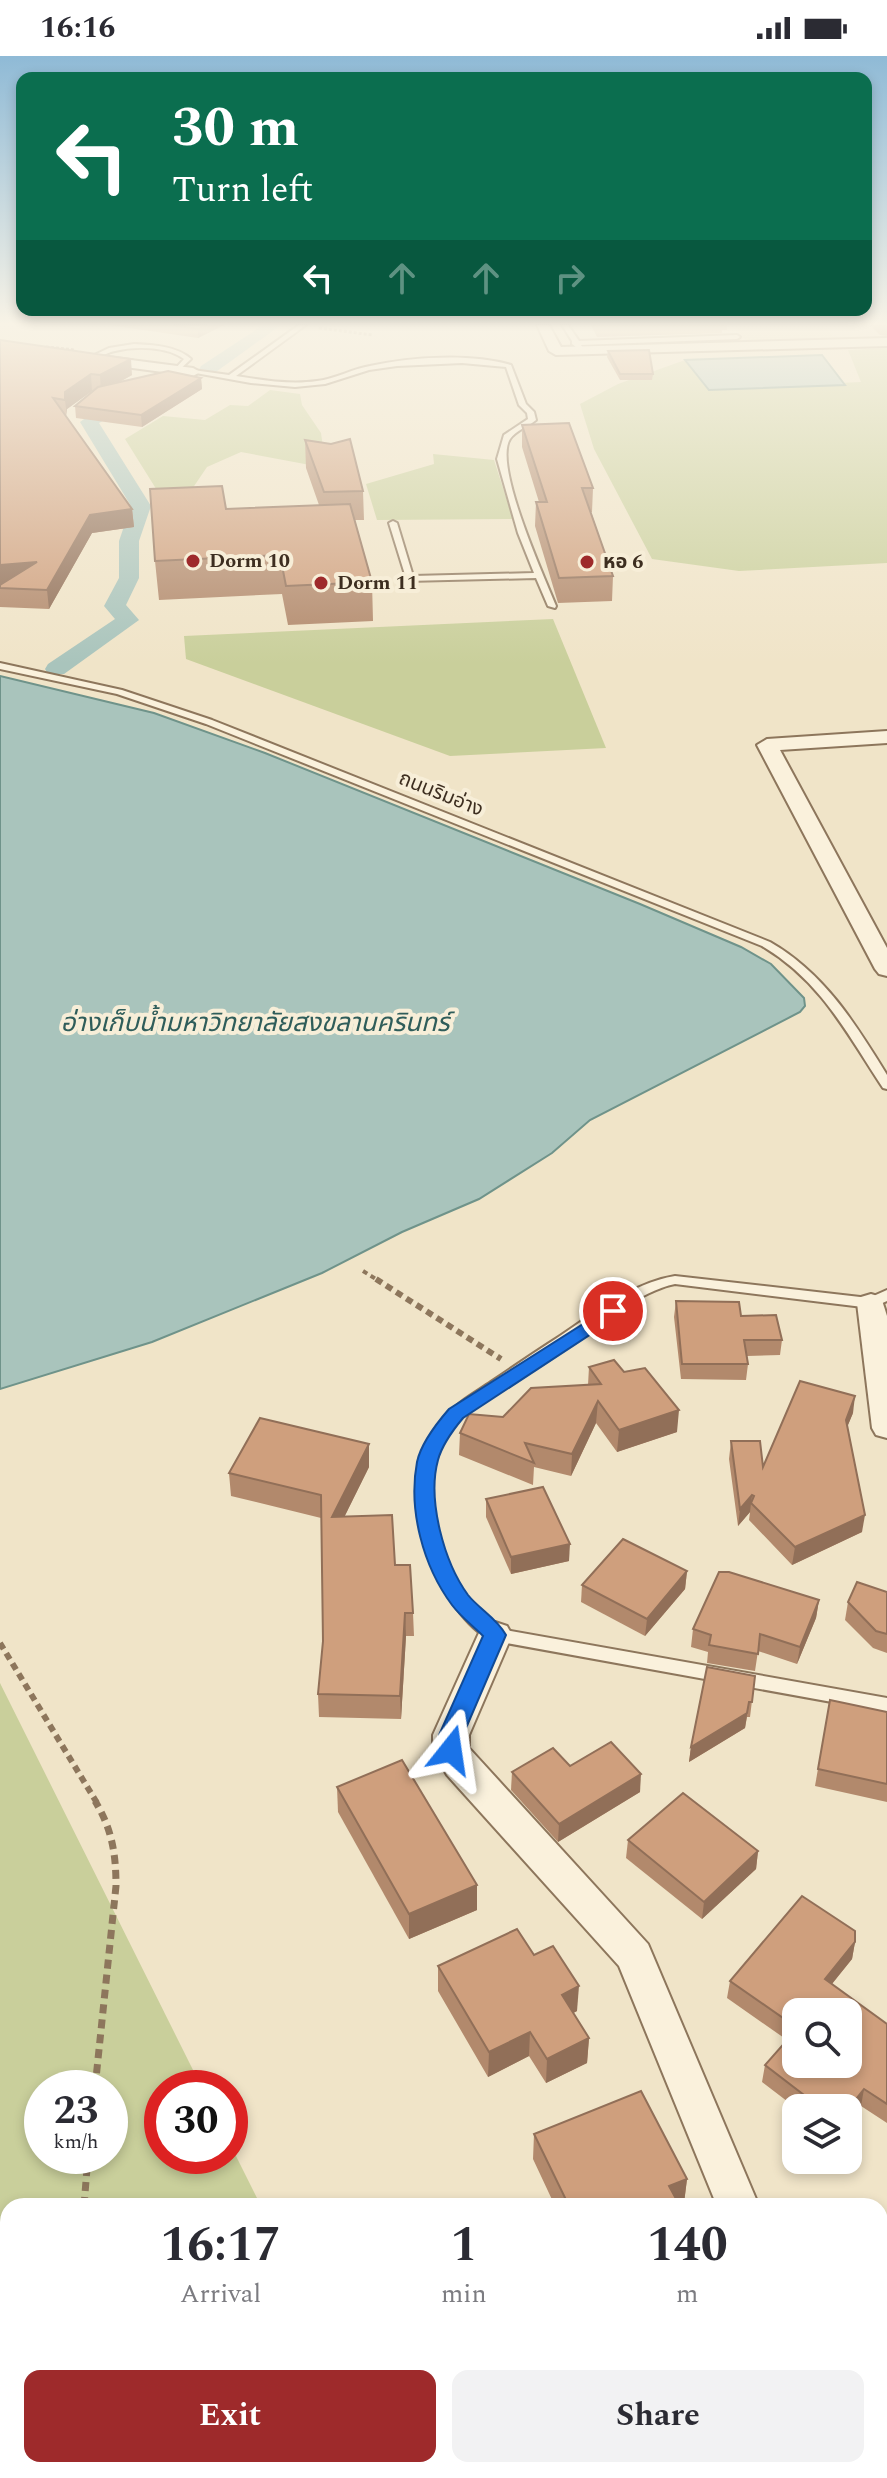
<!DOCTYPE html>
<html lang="en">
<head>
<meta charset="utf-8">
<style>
  :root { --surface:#fff; --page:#f2f2f3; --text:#2b2b33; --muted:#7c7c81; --accent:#9e2a2b }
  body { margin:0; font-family:Spectral,"Noto Sans Thai",serif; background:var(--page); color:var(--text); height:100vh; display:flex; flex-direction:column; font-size:30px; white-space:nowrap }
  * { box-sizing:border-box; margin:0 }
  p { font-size:26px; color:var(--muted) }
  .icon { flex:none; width:44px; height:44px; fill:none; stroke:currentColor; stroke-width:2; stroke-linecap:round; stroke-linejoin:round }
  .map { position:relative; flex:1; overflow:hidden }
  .panel { position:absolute; left:0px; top:2142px; width:888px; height:280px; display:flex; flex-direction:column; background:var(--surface); border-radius:24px 24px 0 0; box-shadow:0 4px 12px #0003 }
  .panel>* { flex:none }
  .hud { position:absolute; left:16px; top:16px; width:856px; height:244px; border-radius:16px; box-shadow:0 4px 12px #0003; background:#0b6e4f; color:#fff; overflow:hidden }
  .fabs { position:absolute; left:782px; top:1942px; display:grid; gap:16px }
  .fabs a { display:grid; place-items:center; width:80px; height:80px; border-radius:16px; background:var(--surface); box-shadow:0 4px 12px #0003; font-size:40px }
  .speed { position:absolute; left:24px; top:2014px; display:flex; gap:16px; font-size:40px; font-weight:700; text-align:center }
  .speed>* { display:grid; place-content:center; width:104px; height:104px; border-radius:50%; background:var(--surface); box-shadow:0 4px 12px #0003; line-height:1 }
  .speed small { font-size:20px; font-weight:400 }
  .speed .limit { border:12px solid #d22; background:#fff; color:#111 }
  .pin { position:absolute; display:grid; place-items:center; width:68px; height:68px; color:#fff; margin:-34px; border:4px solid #fff; border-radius:50%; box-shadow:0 2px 8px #0007 }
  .me { position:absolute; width:88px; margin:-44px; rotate:15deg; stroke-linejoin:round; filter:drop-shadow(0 0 6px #0008) }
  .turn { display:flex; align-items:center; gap:28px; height:168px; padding:0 24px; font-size:36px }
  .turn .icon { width:104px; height:104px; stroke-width:2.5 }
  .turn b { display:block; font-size:56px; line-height:68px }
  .lanes { display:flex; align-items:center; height:76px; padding:0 24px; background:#0003; justify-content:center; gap:40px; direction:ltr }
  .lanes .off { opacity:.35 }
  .eta { display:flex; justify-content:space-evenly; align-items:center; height:136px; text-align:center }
  .eta b { font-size:48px; font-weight:700; line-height:56px }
  .button { display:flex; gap:16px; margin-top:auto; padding:16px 24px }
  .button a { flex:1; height:92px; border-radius:16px; background:var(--accent); color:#fff; font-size:32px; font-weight:700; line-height:92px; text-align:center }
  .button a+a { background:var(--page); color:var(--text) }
  .status { display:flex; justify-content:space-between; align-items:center; height:56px; padding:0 40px; background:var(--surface); direction:ltr }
  .status svg { height:22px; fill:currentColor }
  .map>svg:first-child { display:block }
  .farmland { fill:#e6deb5 }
  .green { fill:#c9cf9b; fill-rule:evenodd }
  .water { fill:#a9c4bc; stroke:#6f938a; stroke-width:2 }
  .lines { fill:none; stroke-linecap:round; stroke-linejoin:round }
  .canal { fill:#a9c4bc; fill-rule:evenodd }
  .lane-casing { stroke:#8d765c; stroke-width:4 }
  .street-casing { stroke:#8d765c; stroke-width:4 }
  .path-far3 { stroke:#8d765c; stroke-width:3; stroke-dasharray:3 2; stroke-linecap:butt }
  .path-far2 { stroke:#8d765c; stroke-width:4; stroke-dasharray:5 4; stroke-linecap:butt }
  .path-far1 { stroke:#8d765c; stroke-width:6; stroke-dasharray:7 5; stroke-linecap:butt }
  .path { stroke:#8d765c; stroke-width:7; stroke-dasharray:9 6; stroke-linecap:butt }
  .lane { fill:#faf1dc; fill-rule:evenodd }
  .street { fill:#faf1dc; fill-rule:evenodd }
  .wall { fill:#b2896c; fill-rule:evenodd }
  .shaded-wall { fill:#916f58 }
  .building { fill:#cf9f7d; stroke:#916f58; stroke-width:2 }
  .route { fill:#1a73e8; stroke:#114b97; stroke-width:2 }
  .poi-dot { fill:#9e2a2b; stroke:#f7eed8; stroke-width:3 }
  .labels { text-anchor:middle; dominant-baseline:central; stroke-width:8; stroke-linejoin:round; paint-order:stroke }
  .far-poi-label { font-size:20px; font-weight:bold; fill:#3d2e20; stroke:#f7eed8; text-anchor:start }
  .far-street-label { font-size:20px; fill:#3d2e20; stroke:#f7eed8 }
  .water-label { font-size:26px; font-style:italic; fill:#2f5d5a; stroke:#f7eed8 }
</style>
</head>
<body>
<div class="status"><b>16:16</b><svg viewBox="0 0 49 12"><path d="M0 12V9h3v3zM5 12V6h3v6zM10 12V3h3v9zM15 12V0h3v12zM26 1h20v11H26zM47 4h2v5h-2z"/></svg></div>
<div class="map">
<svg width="887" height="2422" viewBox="0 0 887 2422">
  <rect width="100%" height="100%" fill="#f0e4c8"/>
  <path class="farmland" d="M734,269H823L836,283L747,286Z"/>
  <g class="green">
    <path d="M887,292V507L739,515L652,503L594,393L580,348L618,328L685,304L709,333L861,326L848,294Z"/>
    <path d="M270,334L300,338L302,349L321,377L326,412L241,396L207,411L188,439L163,444L125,383L163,360L205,364L230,349L248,350Z"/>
    <path d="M433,398L494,404L513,463L377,464L366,428L434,408Z"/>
    <path d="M553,563L606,692L450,700L186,603L184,580Z"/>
    <path d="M0,1627L202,2032H162V2100H230V2088L261,2150H8V2414H459L466,2422H0ZM110,2032V2100H42V2032Z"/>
  </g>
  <g class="water">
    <path d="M822,299L845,329L709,334L685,304Z"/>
    <path d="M0,620L154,657L265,697L640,848L741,891L771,908L804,942L805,950L800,956L590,1064L552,1097L479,1143L402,1176L322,1217L152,1286L0,1333Z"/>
  </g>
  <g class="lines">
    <g class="canal">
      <path d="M263,269H281L213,318H201L199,314L201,310Z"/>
      <path d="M133,341L139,342L142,346C132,355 112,359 99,367L151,450L139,485V522L126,549L139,564L64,618H48L45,613L48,608L115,563L104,550L119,522V485L131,450L80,366L103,349Z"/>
    </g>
    <defs>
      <g id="lane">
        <path d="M299,269H306L236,320C263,324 290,329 317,325C335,323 352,313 370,310C411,301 471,297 511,309L526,348L534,356L536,364C529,370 515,375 510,383C493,409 544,520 556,550L555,552L548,550L536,522L407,525L389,467L393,465L397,467L413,520L534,517L518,477L497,403L504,379L528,363L527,357L519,349L506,311L462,307L397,310L369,314L325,328L295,331L251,327L190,316L193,314L229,319Z"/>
        <path d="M562,269H568L579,285L737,279L740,281L737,283L581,289L583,292L580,294L572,288V285Z"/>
        <path d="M134,288C153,289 177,290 191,303L177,316L174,314L184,303C167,290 135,290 115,295C105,297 95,305 86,303L109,292Z"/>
        <path d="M0,607L122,634L212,664L770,886C824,917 855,967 887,1019V1033L883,1032C846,976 821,925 762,890L206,668L117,638L0,613Z"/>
        <path d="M675,1220L869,1242L887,1234V1245L871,1252L675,1228C642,1234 593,1272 564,1291C544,1304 524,1318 504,1332C487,1343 469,1353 455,1369C414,1414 432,1494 465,1539C475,1552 488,1563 500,1573L887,1642V1656L495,1585C471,1578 446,1540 436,1518C413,1470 405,1406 443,1363C456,1347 475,1337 491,1326C513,1311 535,1296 557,1282C593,1258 632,1227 675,1220Z"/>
      </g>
      <g id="street">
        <path d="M537,269H549L561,291L887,282V290L556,299L549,295Z"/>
        <path d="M92,299L193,312L200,316L193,320L87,306V300Z"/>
        <path d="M887,675V687L780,694L887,892V920L879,918L875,913L757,689L767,683Z"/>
        <path d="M871,1238L881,1241L887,1260V1382L876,1379L872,1372L857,1247L861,1241Z"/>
        <path d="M495,1566L507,1570L512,1579L469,1679V1692L648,1888L759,2150H717L619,1910L447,1719L433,1694V1679L478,1579L483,1570Z"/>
        <path d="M880,2381L887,2383V2422H864L860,2414H880Z"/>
      </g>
    </defs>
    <use href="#lane" class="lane-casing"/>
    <use href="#street" class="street-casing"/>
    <g class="path-far3">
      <path d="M319,272L373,279"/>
      <path d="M46,291L75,294"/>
    </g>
    <path class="path-far2" d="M363,1215L379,1225"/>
    <g class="path-far1">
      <path d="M376,1223L501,1303"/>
      <path d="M0,1587L97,1747"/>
    </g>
    <g class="path">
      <path d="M95,2032L116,1830C116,1798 112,1773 95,1745"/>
      <path d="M84,2150L88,2100"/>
      <path d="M131,2414L134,2422"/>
    </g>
    <use href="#lane" class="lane"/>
    <use href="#street" class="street"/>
  </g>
  <g class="wall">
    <path d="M109,269H224L198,282Z"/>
    <path d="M591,269H727V274H722V277L597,281Z"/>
    <path d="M870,269H887V280L880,279Z"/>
    <path d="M0,284L132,319L118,327L201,322L202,333L142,371L76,362L75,350L94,335H92L67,353L66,360L132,453L134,471L92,477L49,553L0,551V529L2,528H0Z"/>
    <path d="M608,295L653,318L652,324H620L607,301Z"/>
    <path d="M522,369L593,432L592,456H591L613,520L612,545L558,547L535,470L536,446H539L522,391Z"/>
    <path d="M305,384L363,435L364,464H355L372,526L373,565L288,569L282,538L159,544L155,505L226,453L319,449L306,412Z"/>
    <path d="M676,1245L782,1284L780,1299L747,1300L748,1308L746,1324L681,1323L674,1261Z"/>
    <path d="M589,1311L677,1376L617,1396L596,1367L571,1420L534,1411L533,1429L459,1399L460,1377L588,1329Z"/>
    <path d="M853,1357L847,1371L862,1476L792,1509L749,1464L750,1456L738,1470L729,1403L731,1385L763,1411Z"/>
    <path d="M369,1411L344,1461L395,1509L413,1557L414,1580H406L401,1663L319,1661L318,1638L323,1585L321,1462L231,1440L229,1417Z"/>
    <path d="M486,1443L569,1505L511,1518L486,1461Z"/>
    <path d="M687,1515L685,1533L645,1580L581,1546L582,1529Z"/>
    <path d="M887,1536V1597L873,1592L845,1564L848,1546Z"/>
    <path d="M819,1544L816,1562L797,1608L758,1595L755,1615L707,1607L708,1596L691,1591L693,1573Z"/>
    <path d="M755,1620L750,1661H747L745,1672L689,1706L691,1691Z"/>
    <path d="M830,1644L887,1656V1746L815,1730Z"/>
    <path d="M570,1710L640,1736L558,1786L511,1734L512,1716Z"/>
    <path d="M337,1731L477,1854L409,1883L338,1756Z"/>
    <path d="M628,1784L758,1795L756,1813L702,1863L626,1802Z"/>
    <path d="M855,1886L852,1903L832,1928L887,1968V2067L861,2050L848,2052H796L762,2026L765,2009L787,1984L727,1942L730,1925ZM796,1956L848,2008H796Z"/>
    <path d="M534,1899L577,1955L573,1957L589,1982L587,2007L546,2027L529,2000L488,2021L438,1935V1910Z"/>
    <path d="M534,2078L687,2123L684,2147L679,2149L680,2150H555L533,2103Z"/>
    <path d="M677,2414H774L777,2422H680Z"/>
  </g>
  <g class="shaded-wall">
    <path d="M205,269H224L198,282V273Z"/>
    <path d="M131,303L132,319L101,336L100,319Z"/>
    <path d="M91,318L92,335L67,353V360L65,344V336Z"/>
    <path d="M201,322L202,333L142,371L141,359Z"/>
    <path d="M132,453L134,471L92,477L49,553L47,534L90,459Z"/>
    <path d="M37,506L39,525L0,528V509Z"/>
    <path d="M855,1340L853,1357L843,1381L846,1364Z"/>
    <path d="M598,1345L596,1367L571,1420L572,1398Z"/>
    <path d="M679,1354L677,1376L617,1396L619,1374Z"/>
    <path d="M369,1388V1411L333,1484L332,1461Z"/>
    <path d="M752,1439L750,1456L738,1470L740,1453Z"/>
    <path d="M865,1459L862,1476L792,1509L795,1491Z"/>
    <path d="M570,1488L569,1505L511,1518V1501Z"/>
    <path d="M687,1515L685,1533L645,1580L647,1563Z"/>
    <path d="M819,1544L816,1562L797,1608L800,1591Z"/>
    <path d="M405,1557L406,1580L401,1663L400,1640Z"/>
    <path d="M749,1646L745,1672L689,1706L691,1691Z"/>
    <path d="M641,1718L640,1736L558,1786L559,1768Z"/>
    <path d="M758,1795L756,1813L702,1863L704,1846Z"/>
    <path d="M477,1829V1854L409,1883V1858Z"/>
    <path d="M855,1886L852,1903L822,1940L825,1923Z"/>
    <path d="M579,1930L577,1955L560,1964L562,1939Z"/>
    <path d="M530,1976L529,2000L488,2021L489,1996Z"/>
    <path d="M589,1982L587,2007L546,2027L547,2003Z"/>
    <path d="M864,2033L861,2050L848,2065V2053Z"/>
    <path d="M687,2123L684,2147L677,2150L669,2130Z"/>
  </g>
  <g class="building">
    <path d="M173,269H205L198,273Z"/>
    <path d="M0,284L131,303L100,319L91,318L65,336V344L53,342L132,453L90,459L47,534L0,532V529L37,506L0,509Z"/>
    <path d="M649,294L653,318H620L608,295Z"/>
    <path d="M168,315L201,322L141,359L75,350L98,331Z"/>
    <path d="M569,367L593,432H582L613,520L559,522L536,446H547L522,369Z"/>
    <path d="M350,383L363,435L324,436L305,384L331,388Z"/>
    <path d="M222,430L226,453L350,448L372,526L286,530L280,499L155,505L150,433Z"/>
    <path d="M676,1245L739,1246L741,1260L776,1259L782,1284H744L748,1308H682Z"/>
    <path d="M614,1304L624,1316L645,1312L679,1354L619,1374L598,1345L572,1398L525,1387L534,1407L460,1377L469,1358L503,1361L531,1332L601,1328L589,1311Z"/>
    <path d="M800,1325L855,1340L846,1364L865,1459L795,1491L751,1447L754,1440L752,1439L740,1453L731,1385H760L763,1411Z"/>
    <path d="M260,1362L369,1388L332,1461L392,1459L395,1509H410L413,1557H405L400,1640L318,1638L323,1585L321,1439L229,1417Z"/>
    <path d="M543,1431L570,1488L511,1501L486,1443Z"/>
    <path d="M623,1483L687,1515L647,1563L582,1529Z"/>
    <path d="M719,1516H729L819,1544L800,1591L760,1578L758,1598L709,1589L711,1579L693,1573Z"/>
    <path d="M857,1526L887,1536V1578L876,1575L848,1546Z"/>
    <path d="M707,1611L755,1620L752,1646H749L747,1657L691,1691Z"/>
    <path d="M830,1644L887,1656V1728L818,1713Z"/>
    <path d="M611,1686L641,1718L559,1768L512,1716L553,1692L570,1710Z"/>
    <path d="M402,1704L477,1829L409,1858L337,1731Z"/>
    <path d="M683,1737L758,1795L704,1846L628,1784Z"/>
    <path d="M802,1840L855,1875V1886L825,1923L887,1968V2048L864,2033L848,2053L821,2052L765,2009L796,1974V2008H848V1956H796V1971L730,1925Z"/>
    <path d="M517,1873L534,1899L553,1890L579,1930L562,1939L589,1982L547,2003L530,1976L489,1996L438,1910Z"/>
    <path d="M641,2035L687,2123L669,2130L680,2150H569L534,2078Z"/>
    <path d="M685,2414H774L777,2422H687Z"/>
  </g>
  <linearGradient id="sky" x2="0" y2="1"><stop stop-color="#8fbad6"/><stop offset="0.44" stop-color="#f8f3e6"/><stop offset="1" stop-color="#f8f3e6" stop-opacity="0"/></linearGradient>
  <rect width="887" height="608" fill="url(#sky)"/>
  <path class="route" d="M613,1249L622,1255L620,1259L463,1362C453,1374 442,1389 438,1404C427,1444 444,1506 468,1539C479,1553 497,1562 506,1579L463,1679L459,1700L451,1703L443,1700L439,1679L483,1580C473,1570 461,1561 452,1549C423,1510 408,1454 417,1406C421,1387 436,1368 449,1353Z"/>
  <g class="poi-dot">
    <circle cx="193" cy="505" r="8"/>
    <circle cx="587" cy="506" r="8"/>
    <circle cx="321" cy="527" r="8"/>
  </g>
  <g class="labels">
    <g class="far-poi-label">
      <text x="209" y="505">Dorm 10</text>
      <text x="603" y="506">หอ 6</text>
      <text x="337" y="527">Dorm 11</text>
    </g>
    <g class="far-street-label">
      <text transform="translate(441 738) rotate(22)">ถนนริมอ่าง</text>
    </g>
    <g class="water-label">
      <text x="255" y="967">อ่างเก็บน้ำมหาวิทยาลัยสงขลานครินทร์</text>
    </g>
  </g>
</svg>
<div class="fabs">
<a><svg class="icon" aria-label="search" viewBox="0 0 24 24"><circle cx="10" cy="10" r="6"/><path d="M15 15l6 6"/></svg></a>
<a><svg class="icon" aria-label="layers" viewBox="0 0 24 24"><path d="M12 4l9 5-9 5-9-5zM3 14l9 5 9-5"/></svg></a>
</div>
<div class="speed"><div>23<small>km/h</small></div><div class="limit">30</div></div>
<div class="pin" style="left:613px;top:1255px;background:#d93025"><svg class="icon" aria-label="arrive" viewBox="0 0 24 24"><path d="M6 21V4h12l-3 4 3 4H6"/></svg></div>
<svg class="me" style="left:451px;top:1694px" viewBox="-20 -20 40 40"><path d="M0-17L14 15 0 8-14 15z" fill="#1a73e8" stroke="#fff" stroke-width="4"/></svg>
<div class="hud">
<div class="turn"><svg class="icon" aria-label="left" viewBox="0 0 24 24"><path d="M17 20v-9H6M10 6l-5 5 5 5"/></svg><div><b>30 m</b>Turn left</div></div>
<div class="lanes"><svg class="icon" aria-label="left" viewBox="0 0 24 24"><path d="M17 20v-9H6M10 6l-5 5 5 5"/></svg><svg class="icon off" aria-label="ahead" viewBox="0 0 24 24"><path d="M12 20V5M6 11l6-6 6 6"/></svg><svg class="icon off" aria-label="ahead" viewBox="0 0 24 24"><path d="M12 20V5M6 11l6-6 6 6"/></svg><svg class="icon off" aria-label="right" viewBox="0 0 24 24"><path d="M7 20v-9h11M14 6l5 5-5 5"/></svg></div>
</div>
<section class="panel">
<div class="eta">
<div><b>16:17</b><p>Arrival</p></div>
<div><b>1</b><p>min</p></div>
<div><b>140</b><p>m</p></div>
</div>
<div class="button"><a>Exit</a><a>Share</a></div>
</section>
</div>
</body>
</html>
